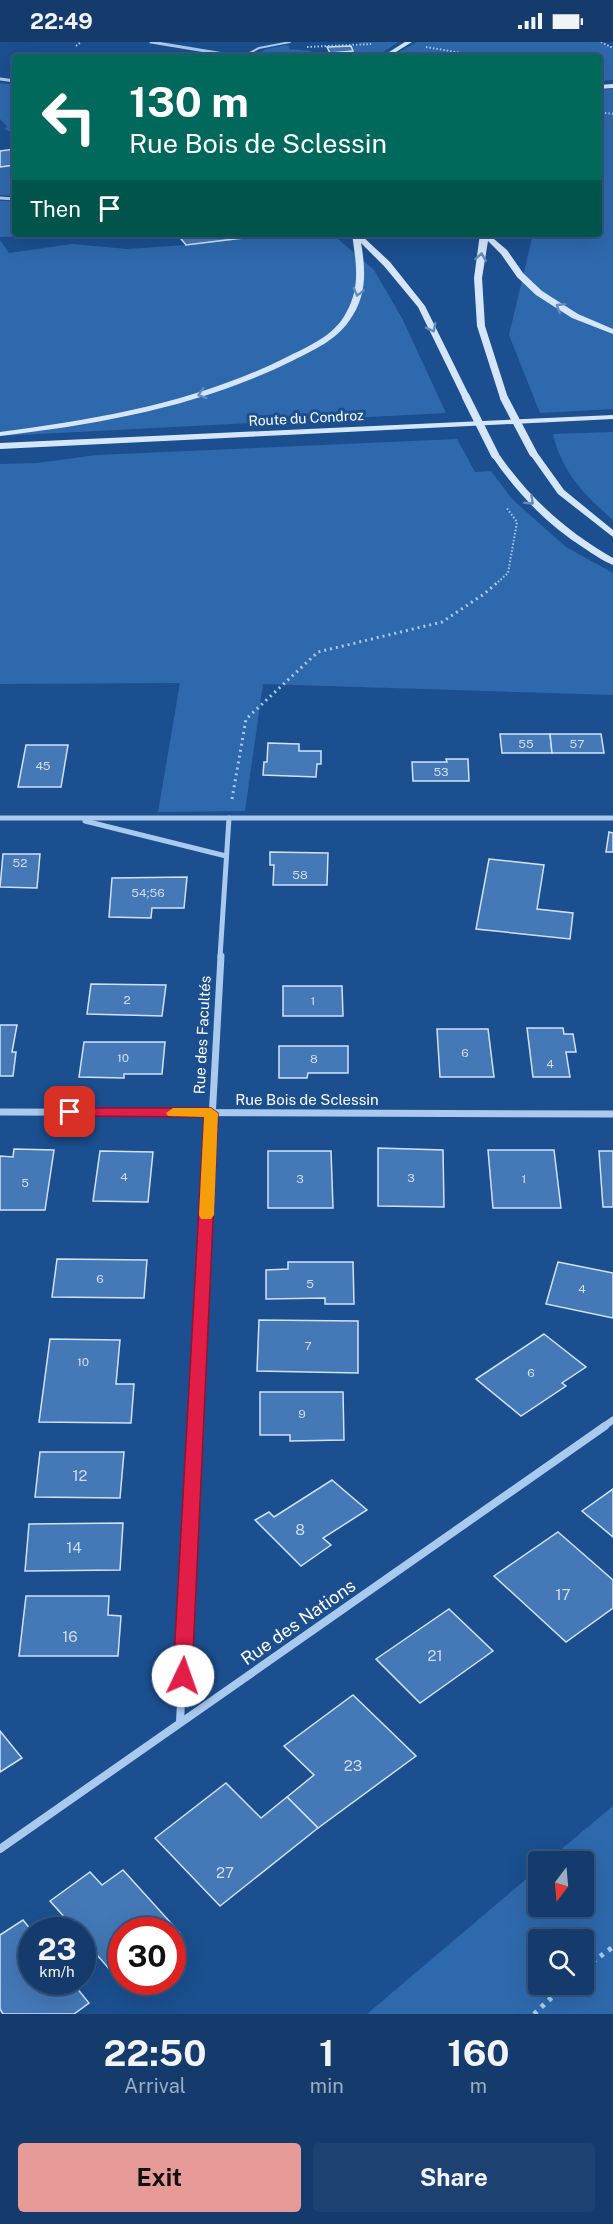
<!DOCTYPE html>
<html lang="en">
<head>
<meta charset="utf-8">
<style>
  :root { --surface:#143b6b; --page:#1d4271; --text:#f1f3f6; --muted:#9dadc1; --line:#33557e; --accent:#e69b98 }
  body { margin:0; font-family:"Public Sans",sans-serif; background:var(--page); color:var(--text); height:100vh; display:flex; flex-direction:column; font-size:22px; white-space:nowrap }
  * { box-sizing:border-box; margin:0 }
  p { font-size:20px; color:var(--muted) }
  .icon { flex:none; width:33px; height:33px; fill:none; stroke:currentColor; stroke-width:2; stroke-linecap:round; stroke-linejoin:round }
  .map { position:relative; height:1972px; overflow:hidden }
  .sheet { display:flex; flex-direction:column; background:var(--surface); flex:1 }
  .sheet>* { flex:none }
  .banner { position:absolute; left:12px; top:12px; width:590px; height:183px; border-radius:6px; box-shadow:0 6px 24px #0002,0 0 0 2px var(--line); background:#00695c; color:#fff; overflow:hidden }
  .needle { width:39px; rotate:196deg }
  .fabs { position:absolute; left:528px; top:1809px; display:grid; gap:12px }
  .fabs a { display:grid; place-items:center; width:66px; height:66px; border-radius:6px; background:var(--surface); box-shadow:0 6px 24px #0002,0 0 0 2px var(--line); font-size:30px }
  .speed { position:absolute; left:18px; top:1875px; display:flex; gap:12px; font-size:30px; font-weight:700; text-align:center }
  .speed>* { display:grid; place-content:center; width:78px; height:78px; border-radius:50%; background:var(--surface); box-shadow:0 6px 24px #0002,0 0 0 2px var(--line); line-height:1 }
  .speed small { font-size:15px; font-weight:400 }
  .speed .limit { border:9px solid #d22; background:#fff; color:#111 }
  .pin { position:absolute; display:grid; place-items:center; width:51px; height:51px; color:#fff; margin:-26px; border-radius:12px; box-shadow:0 3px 9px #0006 }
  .me { position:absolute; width:66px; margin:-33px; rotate:3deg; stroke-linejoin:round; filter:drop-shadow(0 0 4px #0008) }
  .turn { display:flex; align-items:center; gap:21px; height:126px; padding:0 18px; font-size:27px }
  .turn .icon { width:78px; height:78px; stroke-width:2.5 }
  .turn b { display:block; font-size:42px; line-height:51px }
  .then { display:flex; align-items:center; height:57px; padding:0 18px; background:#0003; gap:12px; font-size:22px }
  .eta { display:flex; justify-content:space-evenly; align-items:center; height:102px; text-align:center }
  .eta b { font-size:36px; font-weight:700; line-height:42px }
  .cta { display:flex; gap:12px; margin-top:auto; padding:12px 18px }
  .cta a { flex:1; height:69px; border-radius:6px; background:var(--accent); color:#111; font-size:24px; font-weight:700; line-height:69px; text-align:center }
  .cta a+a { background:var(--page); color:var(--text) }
  .status { display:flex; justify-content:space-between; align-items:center; height:42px; padding:0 30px; background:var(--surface); direction:ltr }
  .status svg { height:16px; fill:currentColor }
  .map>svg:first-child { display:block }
  .green { fill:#2e69ad; fill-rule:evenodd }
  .building { fill:#4478b7; stroke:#cfe3fa; stroke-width:1.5 }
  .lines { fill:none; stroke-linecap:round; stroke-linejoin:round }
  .path-far2 { stroke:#a9c9ee; stroke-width:2; stroke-dasharray:1.5 2; stroke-linecap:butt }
  .path-far1 { stroke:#a9c9ee; stroke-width:3; stroke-dasharray:2 4; stroke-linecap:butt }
  .path { stroke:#a9c9ee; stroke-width:5; stroke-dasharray:4 6; stroke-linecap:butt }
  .lane { stroke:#a9c9ee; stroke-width:2 }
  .street-far3 { stroke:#a9c9ee; stroke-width:3 }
  .street-far2 { stroke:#a9c9ee; stroke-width:5 }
  .street-far1 { stroke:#a9c9ee; stroke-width:7 }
  .street { stroke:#a9c9ee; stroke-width:8 }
  .secondary { fill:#d6e6fa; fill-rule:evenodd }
  .secondary-bridge { stroke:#d6e6fa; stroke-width:8 }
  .oneway { stroke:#668bba }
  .route { fill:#e11d48; stroke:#92132f; stroke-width:1.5 }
  .slow { fill:#f59e0b }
  .labels { text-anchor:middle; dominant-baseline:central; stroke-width:6; stroke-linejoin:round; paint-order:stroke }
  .number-label { font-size:12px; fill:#d0dded }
  .far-street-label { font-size:14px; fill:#fff; stroke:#1b4f8f }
  .street-label { font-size:15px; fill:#fff; stroke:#1b4f8f }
  .near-number-label { font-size:15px; fill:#d0dded }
  .near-street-label { font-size:18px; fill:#fff; stroke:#1b4f8f }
</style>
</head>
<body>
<div class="status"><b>22:49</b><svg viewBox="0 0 49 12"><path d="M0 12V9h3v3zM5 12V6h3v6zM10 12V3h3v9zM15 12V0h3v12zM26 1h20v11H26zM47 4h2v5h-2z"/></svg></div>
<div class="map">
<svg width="613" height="1972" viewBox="0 0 613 1972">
  <rect width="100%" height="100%" fill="#1b4f8f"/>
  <g class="green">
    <path d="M359,0H398L379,13L368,15H258L259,11L266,7L286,3L289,4V7L311,9L313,12L353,9L351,4L361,3Z"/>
    <path d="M417,0H599L613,5V38L599,39L598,15H390Z"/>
    <path d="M0,41L15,43V92L4,87L7,85L0,77Z"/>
    <path d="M613,47V367L540,371L509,293L533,192H598L599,48Z"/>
    <path d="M15,123V154L0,153V125Z"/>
    <path d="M0,159H15V192H72L0,195Z"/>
    <path d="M257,192H332L374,228L402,276L446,371L0,394V198L9,211L72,202L127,207L186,203L258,194Z"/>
    <path d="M613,390V478C586,455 561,429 553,392Z"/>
    <path d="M457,397L475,430L491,429L512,457L566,505L613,531V653L263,642L245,769L158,770L180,641L0,642V422L37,421L97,413Z"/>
    <path d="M613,1764V1972H367L538,1827V1864H584V1820L547,1819ZM538,1898H584V1942H538Z"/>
  </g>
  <g class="building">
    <path d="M351,4L353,9L330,11L327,5Z"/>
    <path d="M15,107V123L0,125V109Z"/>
    <path d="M177,192H257L259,194L186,203Z"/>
    <path d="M500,692H550L552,711H502Z"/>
    <path d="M550,692H601L604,711H552Z"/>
    <path d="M268,701L299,702V709H321V722H317L316,735L263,733L264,720H267Z"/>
    <path d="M26,703H68L61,745H18Z"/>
    <path d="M446,717H468L469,739H413L412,720H447Z"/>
    <path d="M609,790L613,791V810H606Z"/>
    <path d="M270,810L328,811L327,843H273L274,823H270Z"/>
    <path d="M3,812H40L37,846L0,845Z"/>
    <path d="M489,817L544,823L537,867L573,871L570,897L476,887Z"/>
    <path d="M187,835L184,866H152L151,876L109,875L112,836Z"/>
    <path d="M91,942L166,943L162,974L87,972Z"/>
    <path d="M283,944H342L343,974H283Z"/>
    <path d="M0,983H17L12,1010H16L13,1034H0Z"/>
    <path d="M527,986H563L564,992H573L576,1010H566L570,1035H533Z"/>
    <path d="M437,987H488L494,1035H440Z"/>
    <path d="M84,1000H165L162,1032H124V1036L79,1035Z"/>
    <path d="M279,1004H348V1031H308L307,1036H279Z"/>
    <path d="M378,1106L443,1108L444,1165L378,1164Z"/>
    <path d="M14,1107L54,1108L45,1168H0V1114L13,1115Z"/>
    <path d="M488,1108H554L561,1166H493Z"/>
    <path d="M100,1109L153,1110L148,1160L93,1159Z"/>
    <path d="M268,1109H331L333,1166H268Z"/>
    <path d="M599,1109H613V1165H603Z"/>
    <path d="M57,1217L147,1218L144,1256L52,1255Z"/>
    <path d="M288,1220H353L354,1262H325V1256L266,1257V1228L288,1227Z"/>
    <path d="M558,1220L613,1231V1276L546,1262Z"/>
    <path d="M259,1278L358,1279V1331L257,1329Z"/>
    <path d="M544,1292L586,1325L562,1341L566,1344L521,1374L476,1337Z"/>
    <path d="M50,1297L120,1298L116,1342H134L131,1381L39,1380Z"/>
    <path d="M260,1350H343L344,1398L290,1399V1393H260Z"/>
    <path d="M40,1410H124L120,1456L35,1455Z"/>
    <path d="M332,1438L367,1468L323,1496L331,1503L301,1524L255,1478L269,1470L274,1475Z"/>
    <path d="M613,1447V1495L582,1469Z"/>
    <path d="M123,1481L120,1528L25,1529L29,1482Z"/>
    <path d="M558,1490L613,1538V1566L566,1600L494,1534Z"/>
    <path d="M26,1554H109L108,1573L121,1574L118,1614H19Z"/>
    <path d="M449,1567L493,1609L420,1661L376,1617Z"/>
    <path d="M353,1653L416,1714L318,1786L287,1755L314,1733L284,1704Z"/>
    <path d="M0,1689L22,1716L0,1730Z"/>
    <path d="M226,1741L261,1776L287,1755L318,1786L220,1864L155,1796Z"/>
    <path d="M123,1828L180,1891L172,1896V1888H122V1936L119,1938L82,1896V1888H76L50,1859L90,1830L102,1843Z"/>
    <path d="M23,1878L32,1889V1940H72L89,1961L74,1972H3L0,1967V1893Z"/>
  </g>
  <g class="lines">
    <g class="path-far2">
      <path d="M601,0L613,6"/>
      <path d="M76,4L81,0"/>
      <path d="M307,5L371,2"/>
      <path d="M426,5L485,15"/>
      <path d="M598,70L613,72"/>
      <path d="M498,540L508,531L517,480L506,465"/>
    </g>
    <path class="path-far1" d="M232,757L246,677L318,610L442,580L484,552L499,539"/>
    <g class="path">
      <path d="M584,1926L613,1905"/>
      <path d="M534,1972L566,1942"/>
    </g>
    <path class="lane" d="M242,15L259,6L290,0"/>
    <g class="street-far3">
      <path d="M151,0L242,15"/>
      <path d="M0,37L15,39"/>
      <path d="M0,156L15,157"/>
    </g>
    <g class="street-far2">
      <path d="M0,776H613"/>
      <path d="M85,779L226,814"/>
      <path d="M220,915L229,776"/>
    </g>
    <g class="street-far1">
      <path d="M0,1070L613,1072"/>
      <path d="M195,1385L221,914"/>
      <path d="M603,1385L613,1378"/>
    </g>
    <g class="street">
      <path d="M180,1680L195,1384"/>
      <path d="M0,1807L605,1384"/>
    </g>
    <g class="secondary">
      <path d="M405,0H412L388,15H381Z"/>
      <path d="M613,42V46L598,47V43Z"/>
      <path d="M352,192H360L390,220L425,264L470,355L469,357L462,355L418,265L384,224L361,201C366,228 367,255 349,279C336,298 314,308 294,318C202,364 101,382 0,394V390C100,377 198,360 289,314C309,304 335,293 346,271C361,245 356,220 352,192Z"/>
      <path d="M480,192H488L507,208L523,231L542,249L578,272L613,287V292L572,276L536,253L517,235L501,212L488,199L482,236L485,284L508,356L504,358L500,356L477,284L474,236Z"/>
      <path d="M613,373V377L0,407V401Z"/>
      <path d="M530,409H536L564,448L613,488V495L558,452L529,411Z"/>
      <path d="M492,411H498C529,456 566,489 613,516V523C603,519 593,512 584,506C546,482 516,450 491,413Z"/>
    </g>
    <g class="secondary-bridge">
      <path d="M466,355L495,413"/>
      <path d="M504,356L533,411"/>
    </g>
  </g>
  <defs><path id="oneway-chevron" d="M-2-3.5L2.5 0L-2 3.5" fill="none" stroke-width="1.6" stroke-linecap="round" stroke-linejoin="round" transform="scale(1.5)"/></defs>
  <g class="oneway">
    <use href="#oneway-chevron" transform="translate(481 215) rotate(-81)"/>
    <use href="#oneway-chevron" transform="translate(358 250) rotate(105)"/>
    <use href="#oneway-chevron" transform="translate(560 265) rotate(-148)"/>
    <use href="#oneway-chevron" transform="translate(432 286) rotate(63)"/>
    <use href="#oneway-chevron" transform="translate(202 352) rotate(162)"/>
    <use href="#oneway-chevron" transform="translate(530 459) rotate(43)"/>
  </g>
  <path class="route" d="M70,1066H211L218,1071L192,1634L189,1639L183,1642L176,1639L173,1634L204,1075L65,1074L63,1070L65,1067Z"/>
  <path class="slow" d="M173,1066H211L218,1071L214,1173L211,1177H201L199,1173L204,1075L168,1074L166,1071Z"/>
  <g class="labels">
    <g class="number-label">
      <text x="526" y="702">55</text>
      <text x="577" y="702">57</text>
      <text x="43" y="724">45</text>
      <text x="441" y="730">53</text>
      <text x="20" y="821">52</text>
      <text x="300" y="833">58</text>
      <text x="148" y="851">54;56</text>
      <text x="127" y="958">2</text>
      <text x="313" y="959">1</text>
      <text x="465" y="1011">6</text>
      <text x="123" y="1016">10</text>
      <text x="314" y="1017">8</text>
      <text x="550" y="1022">4</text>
      <text x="124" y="1135">4</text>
      <text x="411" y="1136">3</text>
      <text x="300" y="1137">3</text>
      <text x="524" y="1137">1</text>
      <text x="25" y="1141">5</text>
      <text x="100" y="1237">6</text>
      <text x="310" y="1242">5</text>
      <text x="582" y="1247">4</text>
      <text x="308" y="1304">7</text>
      <text x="83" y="1320">10</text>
      <text x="531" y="1331">6</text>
      <text x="302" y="1372">9</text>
    </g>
    <g class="far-street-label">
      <text transform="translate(306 376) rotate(-3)">Route du Condroz</text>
    </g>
    <g class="street-label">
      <text transform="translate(202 993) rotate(-87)">Rue des Facultés</text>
      <text x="307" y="1057">Rue Bois de Sclessin</text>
    </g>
    <g class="near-number-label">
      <text x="80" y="1433">12</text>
      <text x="300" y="1487">8</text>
      <text x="74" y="1505">14</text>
      <text x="563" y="1552">17</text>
      <text x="70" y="1594">16</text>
      <text x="435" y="1613">21</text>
      <text x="353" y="1723">23</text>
      <text x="225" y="1830">27</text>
    </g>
    <g class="near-street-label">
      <text transform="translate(298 1580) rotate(-35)">Rue des Nations</text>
    </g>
  </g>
</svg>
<div class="fabs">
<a><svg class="needle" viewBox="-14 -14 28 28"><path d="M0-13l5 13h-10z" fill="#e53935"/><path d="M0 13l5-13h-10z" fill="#9dadc1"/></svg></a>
<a><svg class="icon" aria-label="search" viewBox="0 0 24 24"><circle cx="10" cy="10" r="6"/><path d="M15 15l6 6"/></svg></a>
</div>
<div class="speed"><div>23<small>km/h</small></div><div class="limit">30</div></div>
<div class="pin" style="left:70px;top:1070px;background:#d93025"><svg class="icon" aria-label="arrive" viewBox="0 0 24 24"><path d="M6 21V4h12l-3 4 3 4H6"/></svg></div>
<svg class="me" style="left:183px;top:1634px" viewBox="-20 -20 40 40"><circle r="19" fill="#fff"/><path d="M0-13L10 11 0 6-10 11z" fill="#e11d48"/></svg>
<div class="banner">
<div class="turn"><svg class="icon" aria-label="left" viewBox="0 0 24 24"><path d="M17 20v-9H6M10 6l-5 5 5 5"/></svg><div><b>130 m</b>Rue Bois de Sclessin</div></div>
<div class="then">Then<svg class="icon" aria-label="arrive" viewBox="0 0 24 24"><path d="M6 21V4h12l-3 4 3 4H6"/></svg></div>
</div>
</div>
<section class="sheet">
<div class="eta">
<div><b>22:50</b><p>Arrival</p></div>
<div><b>1</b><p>min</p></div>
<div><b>160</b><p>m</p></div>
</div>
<div class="cta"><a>Exit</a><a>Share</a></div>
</section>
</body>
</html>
